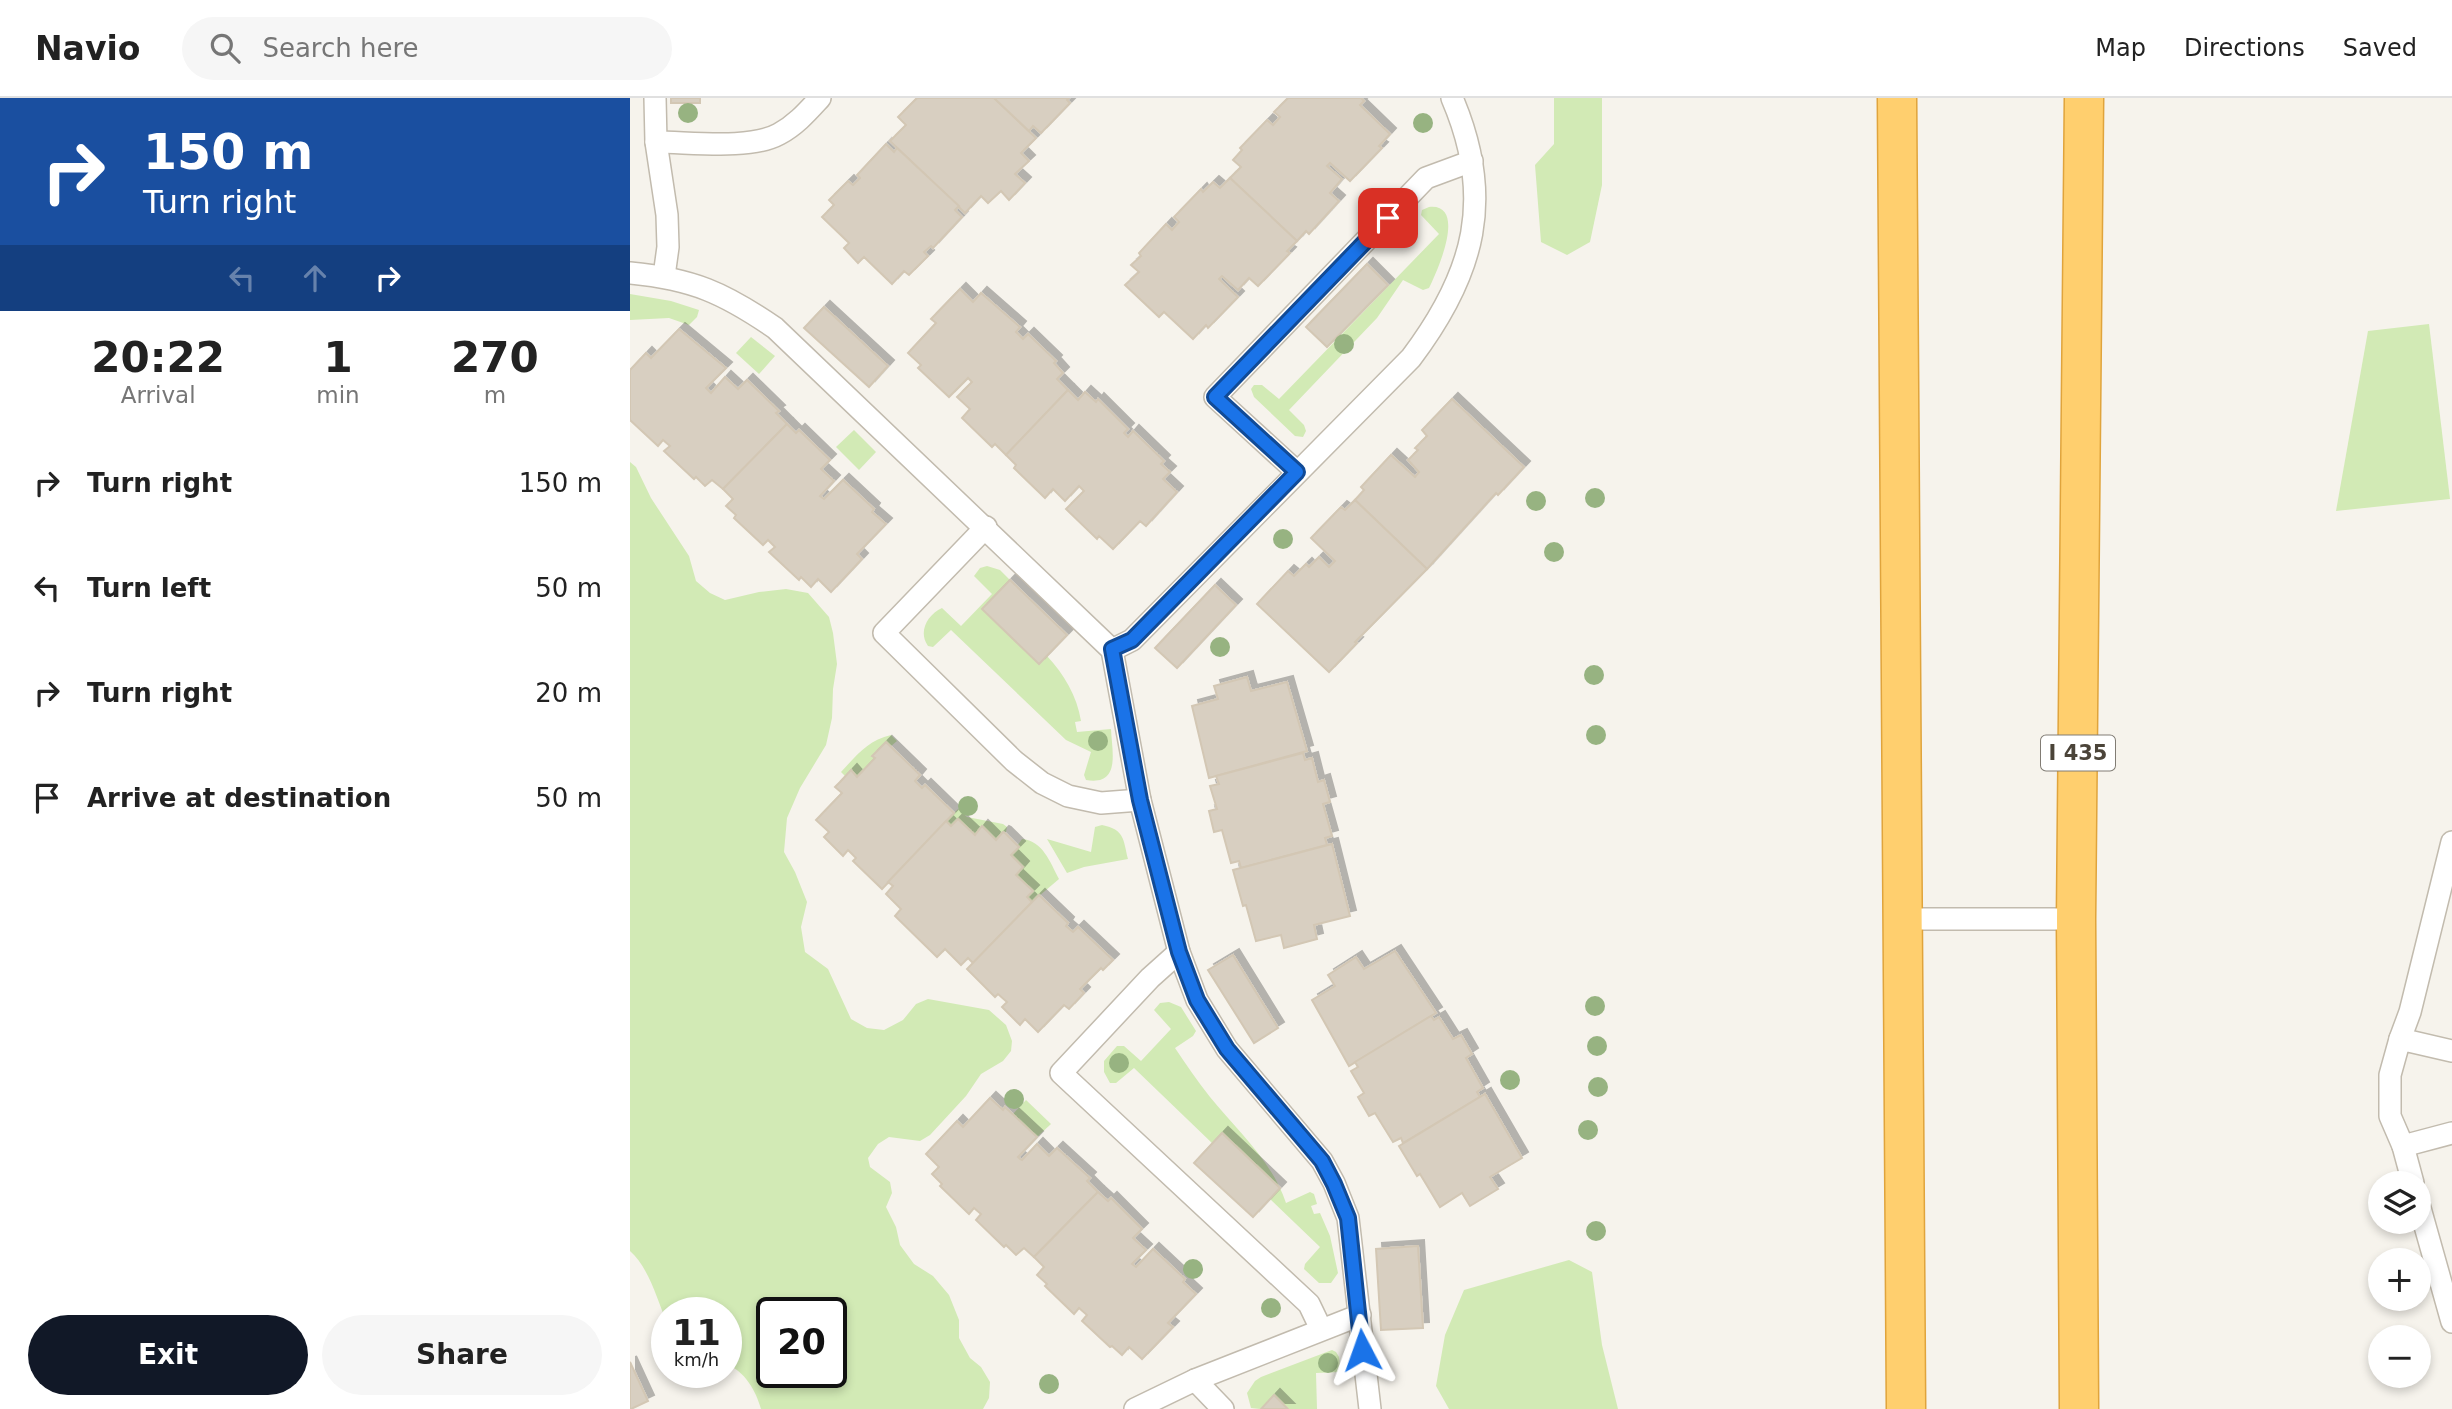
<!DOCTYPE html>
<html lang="en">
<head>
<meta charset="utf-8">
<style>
  :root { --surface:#fff; --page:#f6f6f6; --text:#222; --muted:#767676; --line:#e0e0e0; --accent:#111827 }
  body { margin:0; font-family:"DejaVu Sans",sans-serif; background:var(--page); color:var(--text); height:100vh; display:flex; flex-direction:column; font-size:26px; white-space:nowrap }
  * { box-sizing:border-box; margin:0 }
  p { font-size:23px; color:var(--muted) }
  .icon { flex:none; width:38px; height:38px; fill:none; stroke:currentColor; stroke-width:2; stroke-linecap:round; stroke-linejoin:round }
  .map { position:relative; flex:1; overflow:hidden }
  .panel { display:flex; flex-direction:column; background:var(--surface); width:630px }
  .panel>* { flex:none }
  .banner { background:#1a4fa0; color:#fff; overflow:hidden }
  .buttons { position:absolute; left:1738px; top:1073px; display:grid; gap:14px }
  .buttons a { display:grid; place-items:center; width:63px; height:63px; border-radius:50%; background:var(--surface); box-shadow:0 4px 10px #0003; font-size:35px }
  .speed { position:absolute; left:21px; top:1199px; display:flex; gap:14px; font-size:35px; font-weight:700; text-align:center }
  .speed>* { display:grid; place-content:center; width:91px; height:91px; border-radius:50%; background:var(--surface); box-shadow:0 4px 10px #0003; line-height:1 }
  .speed small { font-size:18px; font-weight:400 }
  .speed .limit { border:4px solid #111; border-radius:10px; background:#fff; color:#111 }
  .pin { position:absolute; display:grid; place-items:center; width:60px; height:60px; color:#fff; margin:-30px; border-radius:14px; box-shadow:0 4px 10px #0006 }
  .me { position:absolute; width:77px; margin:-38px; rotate:356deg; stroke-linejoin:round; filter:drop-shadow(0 0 5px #0008) }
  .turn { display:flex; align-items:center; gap:24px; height:147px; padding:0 28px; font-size:32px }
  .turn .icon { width:91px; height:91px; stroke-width:2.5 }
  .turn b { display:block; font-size:49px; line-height:60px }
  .lanes { display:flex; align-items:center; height:66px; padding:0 28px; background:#0003; justify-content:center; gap:35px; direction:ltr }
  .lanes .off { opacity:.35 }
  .eta { display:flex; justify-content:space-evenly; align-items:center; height:119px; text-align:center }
  .eta b { font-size:42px; font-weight:700; line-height:49px }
  .action { display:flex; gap:14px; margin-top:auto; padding:14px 28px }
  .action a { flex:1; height:80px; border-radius:42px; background:var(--accent); color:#fff; font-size:28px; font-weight:700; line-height:80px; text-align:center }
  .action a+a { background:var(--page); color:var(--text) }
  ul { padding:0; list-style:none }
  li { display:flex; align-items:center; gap:21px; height:105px; padding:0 28px }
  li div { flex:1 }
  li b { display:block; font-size:26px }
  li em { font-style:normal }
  header { display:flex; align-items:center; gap:42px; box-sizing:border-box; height:98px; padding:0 35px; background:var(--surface); border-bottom:2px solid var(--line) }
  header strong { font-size:33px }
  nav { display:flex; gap:38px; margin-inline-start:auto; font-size:24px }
  .search { width:490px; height:63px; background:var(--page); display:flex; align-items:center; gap:18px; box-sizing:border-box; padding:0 24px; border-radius:38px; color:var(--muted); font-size:26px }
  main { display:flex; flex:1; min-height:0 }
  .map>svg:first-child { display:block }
  .green { fill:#d2eab5; fill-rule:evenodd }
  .building { fill:#d8cfc1; stroke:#d3c7b4; stroke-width:2; filter:url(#shadow) }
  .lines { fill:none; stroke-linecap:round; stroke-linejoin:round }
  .lane-casing { stroke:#c2bbae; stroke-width:24 }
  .highway-casing { stroke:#e0a43c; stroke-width:41 }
  .lane { stroke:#fff; stroke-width:21 }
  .highway { stroke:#ffcf6e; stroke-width:38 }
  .tree { fill:#97b381 }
  .route-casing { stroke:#114b97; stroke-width:18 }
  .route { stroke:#1a73e8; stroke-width:12 }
  .labels { text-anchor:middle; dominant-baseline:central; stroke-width:5; stroke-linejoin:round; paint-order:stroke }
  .shield { fill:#fff; stroke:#817c74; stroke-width:2 }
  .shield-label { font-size:21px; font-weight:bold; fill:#4b4439 }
</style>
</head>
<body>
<header>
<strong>Navio</strong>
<div class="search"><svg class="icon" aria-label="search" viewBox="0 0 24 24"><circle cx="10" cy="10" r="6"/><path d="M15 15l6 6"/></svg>Search here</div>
<nav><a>Map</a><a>Directions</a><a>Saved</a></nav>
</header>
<main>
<section class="panel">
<div class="banner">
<div class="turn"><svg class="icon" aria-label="right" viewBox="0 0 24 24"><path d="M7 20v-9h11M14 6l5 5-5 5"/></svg><div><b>150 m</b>Turn right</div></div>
<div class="lanes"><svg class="icon off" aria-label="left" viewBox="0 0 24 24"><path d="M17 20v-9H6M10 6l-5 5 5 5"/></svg><svg class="icon off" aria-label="ahead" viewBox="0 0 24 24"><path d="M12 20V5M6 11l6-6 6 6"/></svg><svg class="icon" aria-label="right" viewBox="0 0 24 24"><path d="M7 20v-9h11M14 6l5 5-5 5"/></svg></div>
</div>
<div class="eta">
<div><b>20:22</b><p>Arrival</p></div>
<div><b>1</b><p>min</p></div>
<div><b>270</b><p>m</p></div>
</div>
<ul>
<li><svg class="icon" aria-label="right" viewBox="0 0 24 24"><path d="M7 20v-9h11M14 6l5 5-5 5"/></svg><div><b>Turn right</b></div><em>150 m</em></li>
<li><svg class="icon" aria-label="left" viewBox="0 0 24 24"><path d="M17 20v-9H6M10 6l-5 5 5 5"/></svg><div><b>Turn left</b></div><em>50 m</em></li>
<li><svg class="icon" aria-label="right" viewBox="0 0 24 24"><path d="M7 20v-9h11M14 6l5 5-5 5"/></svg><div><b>Turn right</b></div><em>20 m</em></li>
<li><svg class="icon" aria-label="arrive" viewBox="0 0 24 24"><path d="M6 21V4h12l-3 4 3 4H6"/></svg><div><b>Arrive at destination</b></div><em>50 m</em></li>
</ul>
<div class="action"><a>Exit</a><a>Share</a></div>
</section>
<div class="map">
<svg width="1822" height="1311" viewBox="0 0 1822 1311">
  <defs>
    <filter id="shadow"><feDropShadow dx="6" dy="-6" stdDeviation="0" flood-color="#0004"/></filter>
  </defs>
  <rect width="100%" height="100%" fill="#f6f3ec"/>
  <g class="green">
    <path d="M924,0H972V87L960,144L937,157L911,144L905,67L924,46Z"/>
    <path d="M799,109C838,105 807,174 799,190L793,192L773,182L747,220L659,312L674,327L676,333L673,339L665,338L624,299L621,291L624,287H632L649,301L809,136L791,117L792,112Z"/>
    <path d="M0,196L41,203L69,212L67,219L59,227L39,220L0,222Z"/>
    <path d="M1799,226L1820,401L1706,413L1738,233Z"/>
    <path d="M121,239L145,258L129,276L106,255Z"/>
    <path d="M224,332L246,354L229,372L206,349Z"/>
    <path d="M0,364L6,369L21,400L59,458L66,483L80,495L95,502L129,494L156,491L178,495L199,519L203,535L207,566L203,591L202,620L196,647L170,690L157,720L154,754L165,774L177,804L171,829L175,854L198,871L221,921L237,930L254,932L273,922L286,906L298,901L359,912L376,927L382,943L381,953L373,963L351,976L336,998L300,1037L290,1043L259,1039L248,1046L238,1060L240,1069L260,1084L262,1095L256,1109L266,1129L270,1147L284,1166L303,1178L319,1197L329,1222V1240L340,1260L351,1269L360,1284L359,1300L353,1311H131C126,1293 115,1273 96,1266V1214H37V1225C27,1201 19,1170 0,1153ZM142,1214H201V1274H142Z"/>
    <path d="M357,468L370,472L380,482L352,511L410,565L417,558C434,576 447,598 451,623L445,624L447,634L481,631C482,654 491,688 456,682L454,677L461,654L436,642L321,532L303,549L298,548C288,534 297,517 312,510L331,528L362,496L344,478L350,470Z"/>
    <path d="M261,637L267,643L261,648L255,644L243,657L245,660L227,679L221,673L215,678L211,674C226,658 238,642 261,637Z"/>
    <path d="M328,711L337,719L373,726L377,729L376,734H373L366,742L352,729L345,737L328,722L321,728L316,723Z"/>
    <path d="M472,727C495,732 493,741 498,761L454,769L437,775L417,741L461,754L465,729Z"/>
    <path d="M392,741C413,743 420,764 429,781L402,804L397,799L403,792L386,777L393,769L381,757Z"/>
    <path d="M539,904L551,909L566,933L563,938L545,950C556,966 567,983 580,999C607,1032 642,1063 656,1105L680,1094L684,1096L687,1106L681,1108L684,1116L690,1115L700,1138L708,1175L701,1185H689L674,1171L675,1166L690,1149L640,1101L650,1090L593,1035L583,1046L504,970L486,985H480L474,974V963L487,948H494L511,963L541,931L524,912L530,905Z"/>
    <path d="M396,1002L421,1026L407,1039L383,1016Z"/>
    <path d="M939,1162L962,1174L972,1247L988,1311H819L806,1288L815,1237L834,1192Z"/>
    <path d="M702,1252L706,1254L709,1259L711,1274L686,1275L687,1311H659L644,1297L630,1311L621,1310L617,1295L625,1283L631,1279Z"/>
  </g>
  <g class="building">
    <rect x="41" y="0" width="29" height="5"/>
    <path d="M287,0H364L406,40L391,55L399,63L385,76L395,85L379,102L371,93L358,105L351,98L335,115L260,43L276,27L268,19Z"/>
    <path d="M364,0H439L437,2L440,5L411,35L403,28L399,33Z"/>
    <path d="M658,0H731L734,3L730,7L760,36L749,48L752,50L720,83L700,65L697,68L712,81L700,95L709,103L679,136L676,133L667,143L600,80L611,69L603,62L612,52L610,50L637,22L643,27L650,19L644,14Z"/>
    <path d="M256,46L264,54L267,50L329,108L325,112L332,119L303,150L301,148L294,154L298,158L279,177L274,173L262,186L234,159L228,165L214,150L219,145L192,119L204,107L199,102L218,83L223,87L230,80L227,77Z"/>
    <path d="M600,80L667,143L657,153L660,155L628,188L619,180L608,192L592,178L589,181L608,199L578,230L576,227L563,241L534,214L529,219L495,187L509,174L501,167L511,158L509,155L536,126L542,132L549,124L544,119L571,91L573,94L583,84L590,90Z"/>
    <path d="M737,166L758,187L697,249L676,229Z"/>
    <path d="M330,191L343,204L351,195L390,229L386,234L393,241L398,236L426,263L424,265L433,275L427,281L438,292L376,357L365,346L362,349L332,320L340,311L327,299L342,284L338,280L319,299L288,270L291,267L278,255L306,225L301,221Z"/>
    <path d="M194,209L258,268L239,289L174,230Z"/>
    <path d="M49,231L96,270L76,290L81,295L95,279L108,291L117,282L149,313L146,315L157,326L93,391L82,382L75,388L66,379L64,381L34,353L40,348L33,342L28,348L0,322V272L16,255L21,260Z"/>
    <path d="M438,292L448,302L455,294L466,304L468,301L498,331L494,335L498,339L503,333L534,363L531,366L540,374L533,381L547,394L516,428L510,423L483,451L469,438L467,441L436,411L454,393L449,388L435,403L423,391L415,400L384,370L386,367L376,357Z"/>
    <path d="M822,301L894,369L868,397L866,395L797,471L725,402L734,392L731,389L761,357L785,379L789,374L778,362L788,352L785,350L797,338L792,332Z"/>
    <path d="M157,326L166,335L169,332L200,362L191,371L204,383L190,398L194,401L213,382L244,411L242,414L256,426L227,456L232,461L201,494L188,481L181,489L171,479L169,482L139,454L145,449L138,442L133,447L104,420L106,417L96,408L103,401L93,391Z"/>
    <path d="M725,402L797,471L725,544L727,545L699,574L627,506L658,473L664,478L676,466L679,469L689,459L699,469L705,463L681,440L711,409L715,412Z"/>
    <path d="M380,482L437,537L409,566L352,511Z"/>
    <path d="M585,487L606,507L547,570L525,550Z"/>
    <path d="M617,579L621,593L657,584L677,653L579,680L562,608L588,601L584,588Z"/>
    <path d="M256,644L290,677L285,683L292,690L295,687L324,715L252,791L223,763L226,760L218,752L213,758L194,739L199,734L186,722L212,695L205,689L211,683L221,672L227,679L245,660L242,658Z"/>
    <path d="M673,655L675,662L682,660L688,684L694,682L700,704L693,706L702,738L695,740L697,747L611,770L609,763L601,765L592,732L584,734L579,713L587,711L580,688L589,686L586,678Z"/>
    <path d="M328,721L345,737L352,728L366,742L373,734L375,735L389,749L381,757L393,769L386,777L403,793L397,799L402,804L343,865L338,860L331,867L315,851L307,859L265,818L271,811L256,796L263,788L258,784L316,723L321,728Z"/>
    <path d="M702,746L720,818L684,827L687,841L654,850L651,837L626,843L616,807L613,808L603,772Z"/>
    <path d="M409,797L438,825L436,828L443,834L448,829L483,862L473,872L471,870L450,891L454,895L439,911L434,907L408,934L395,921L390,927L372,909L377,904L368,896L365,899L337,871Z"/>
    <path d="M765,853L806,915L719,968L682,902L705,888L698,877L726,859L734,871Z"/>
    <path d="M603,857L648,930L624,945L578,872Z"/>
    <path d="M801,918L804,922L809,919L823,941L831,937L842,956L836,960L853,990L847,994L850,999L773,1045L771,1040L763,1044L745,1015L739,1018L728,999L734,995L721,973L728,969L725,964Z"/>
    <path d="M855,996L892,1060L860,1079L868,1091L840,1108L832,1095L810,1109L790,1076L787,1078L769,1048Z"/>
    <path d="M360,1000L373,1012L375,1009L407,1039L388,1059L390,1061L392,1062L407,1046L419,1058L427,1050L460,1080L457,1083L468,1094L404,1159L394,1150L386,1157L376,1147L374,1149L346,1122L351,1116L344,1110L339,1116L310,1088L312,1086L302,1076L309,1069L296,1056L327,1023L333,1029Z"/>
    <path d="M592,1035L650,1090L623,1119L564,1065Z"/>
    <path d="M468,1094L478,1103L481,1100L512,1131L503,1140L516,1152L502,1166L506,1169L523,1151L555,1181L553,1184L566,1196L538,1225L543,1229L512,1261L499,1249L492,1257L482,1248L480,1249L452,1223L457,1217L449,1210L444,1216L415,1188L417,1186L407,1177L414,1169L404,1159Z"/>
    <path d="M788,1148L793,1230L751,1232L746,1151Z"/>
    <path d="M0,1264L18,1303L1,1311H0Z"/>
    <path d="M644,1297L658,1311H631Z"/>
  </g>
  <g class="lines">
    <defs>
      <g id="lane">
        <path d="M25,0L26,44L37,117L38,149L34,178"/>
        <path d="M26,44C60,44 120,52 149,36C166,27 178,13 190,0"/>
        <path d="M0,175C63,181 94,195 145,230L482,552L510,702L549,854L567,902L597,951L692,1063L704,1085L718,1120L740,1311"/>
        <path d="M667,374L585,299L796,80L842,63"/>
        <path d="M356,429L254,535L384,663L412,685L438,698L471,705L510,702"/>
        <path d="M482,552L502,542L781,260C845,175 865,100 822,0"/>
        <path d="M1272,821H1446"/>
        <path d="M549,854L520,880L431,975L679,1206L691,1231"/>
        <path d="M1770,941L1780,914L1822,744"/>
        <path d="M1822,953L1770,941L1760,977V1018L1773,1048L1822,1035"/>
        <path d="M1773,1048L1783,1085"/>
        <path d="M1788,1103L1822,1224"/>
        <path d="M565,1282L593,1311"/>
        <path d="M505,1311L565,1282L730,1217"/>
      </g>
      <g id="highway">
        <path d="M1267,0L1276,1311"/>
        <path d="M1449,1311L1446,821L1454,0"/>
      </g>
    </defs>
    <use href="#lane" class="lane-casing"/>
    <use href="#highway" class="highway-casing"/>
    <use href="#lane" class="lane"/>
    <use href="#highway" class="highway"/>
  </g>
  <g class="tree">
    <circle cx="58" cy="15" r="10"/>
    <circle cx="793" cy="25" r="10"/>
    <circle cx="714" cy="246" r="10"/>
    <circle cx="965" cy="400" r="10"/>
    <circle cx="906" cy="403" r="10"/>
    <circle cx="653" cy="441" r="10"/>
    <circle cx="924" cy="454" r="10"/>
    <circle cx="590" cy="549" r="10"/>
    <circle cx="964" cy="577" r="10"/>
    <circle cx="966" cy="637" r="10"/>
    <circle cx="468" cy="643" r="10"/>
    <circle cx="338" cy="708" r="10"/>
    <circle cx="965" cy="908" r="10"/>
    <circle cx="967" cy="948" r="10"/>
    <circle cx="489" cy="965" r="10"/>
    <circle cx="880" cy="982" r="10"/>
    <circle cx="968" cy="989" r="10"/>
    <circle cx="384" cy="1001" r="10"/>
    <circle cx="958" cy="1032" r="10"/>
    <circle cx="966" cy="1133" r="10"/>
    <circle cx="563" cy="1171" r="10"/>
    <circle cx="641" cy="1210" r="10"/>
    <circle cx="698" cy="1265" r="10"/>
    <circle cx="419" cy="1286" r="10"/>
  </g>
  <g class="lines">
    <defs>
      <path id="route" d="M732,1252L718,1120L704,1086L692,1063L597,951L567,902L549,854L510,702L482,551L502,542L667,374L585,299L758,120"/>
    </defs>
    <use href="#route" class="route-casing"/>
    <use href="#route" class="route"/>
  </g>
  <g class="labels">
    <rect class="shield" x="1411" y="637.5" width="74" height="35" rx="5"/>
    <g class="shield-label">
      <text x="1448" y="655">I 435</text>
    </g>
  </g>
</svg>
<div class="buttons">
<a><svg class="icon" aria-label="layers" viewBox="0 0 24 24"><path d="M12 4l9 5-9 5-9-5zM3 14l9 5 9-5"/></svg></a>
<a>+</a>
<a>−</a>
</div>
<div class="speed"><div>11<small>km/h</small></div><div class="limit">20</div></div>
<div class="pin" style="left:758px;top:120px;background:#d93025"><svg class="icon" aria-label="arrive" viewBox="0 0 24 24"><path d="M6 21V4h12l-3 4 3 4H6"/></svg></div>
<svg class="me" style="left:732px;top:1252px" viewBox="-20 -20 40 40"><path d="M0-17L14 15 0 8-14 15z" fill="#1a73e8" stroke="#fff" stroke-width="4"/></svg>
</div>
</main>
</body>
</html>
